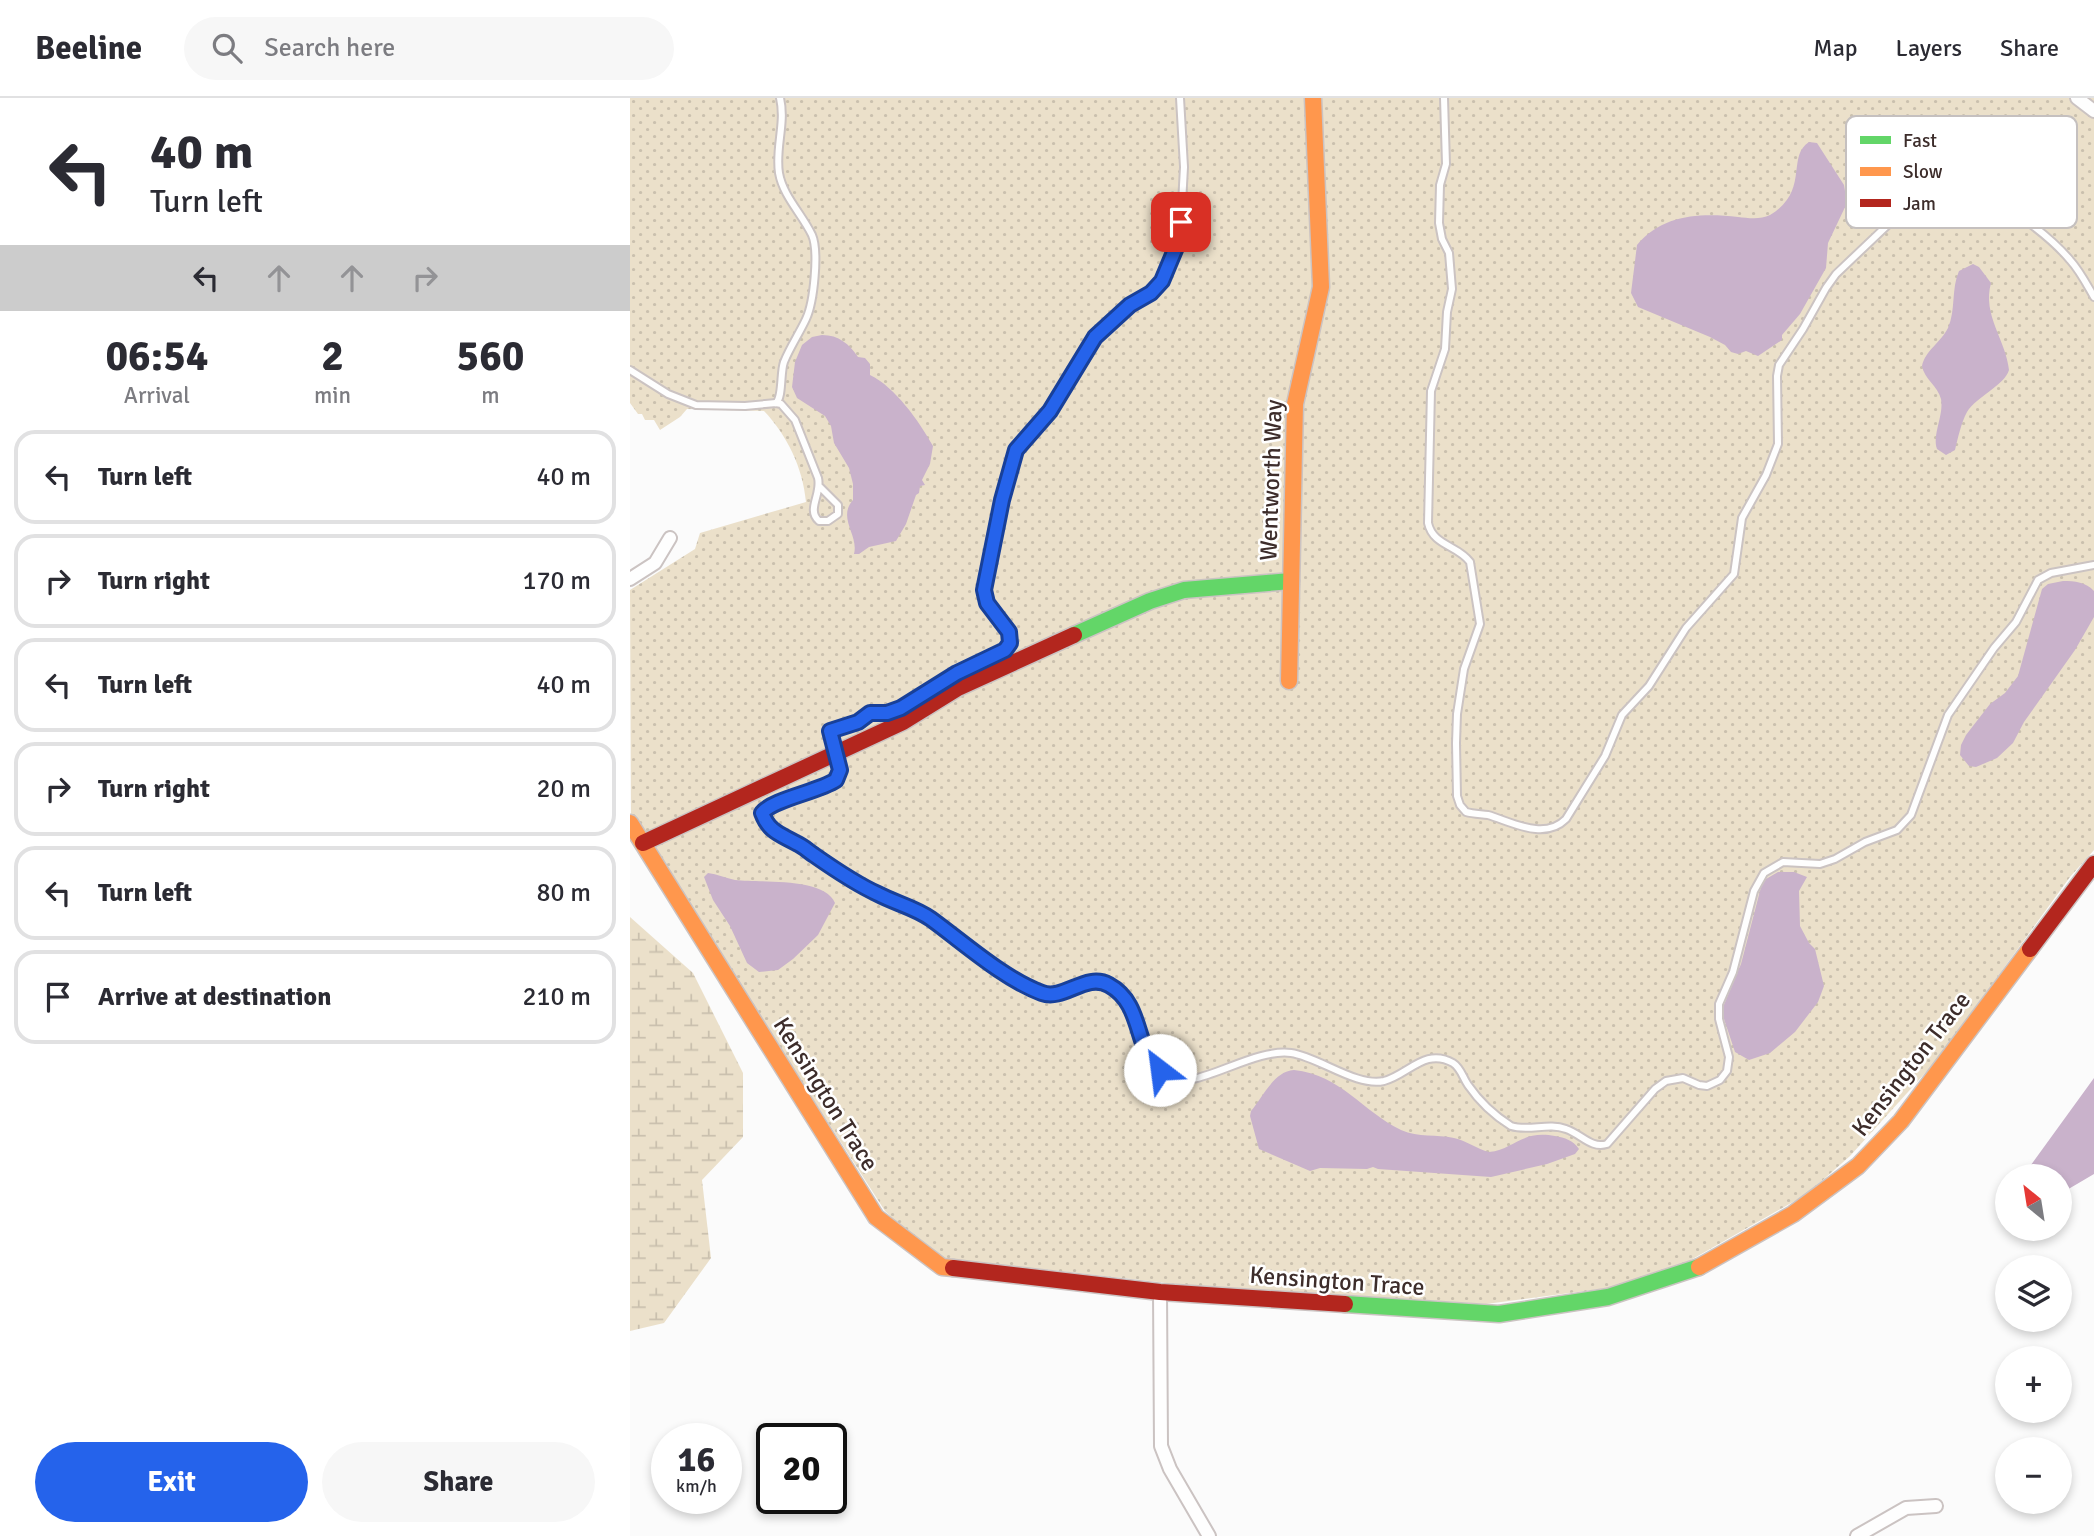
<!DOCTYPE html>
<html lang="en">
<head>
<meta charset="utf-8">
<style>
  :root { --surface:#fff; --page:#f7f7f7; --text:#2b2b33; --muted:#7c7c81; --line:#e1e1e2; --accent:#2563eb }
  body { margin:0; font-family:Signika,sans-serif; background:var(--page); color:var(--text); height:100vh; display:flex; flex-direction:column; font-size:26px; white-space:nowrap }
  * { box-sizing:border-box; margin:0 }
  p { font-size:23px; color:var(--muted) }
  .icon { flex:none; width:38px; height:38px; fill:none; stroke:currentColor; stroke-width:2; stroke-linecap:round; stroke-linejoin:round }
  .map { position:relative; flex:1; overflow:hidden }
  .details { display:flex; flex-direction:column; background:var(--surface); width:630px }
  .details>* { flex:none }
  .hud { background:#fff; color:var(--text); overflow:hidden }
  .needle { width:46px; rotate:330deg }
  .tools { position:absolute; left:1365px; top:1066px; display:grid; gap:14px }
  .tools a { display:grid; place-items:center; width:77px; height:77px; border-radius:50%; background:var(--surface); box-shadow:0 4px 10px #0003; font-size:35px }
  .speed { position:absolute; left:21px; top:1325px; display:flex; gap:14px; font-size:35px; font-weight:700; text-align:center }
  .speed>* { display:grid; place-content:center; width:91px; height:91px; border-radius:50%; background:var(--surface); box-shadow:0 4px 10px #0003; line-height:1 }
  .speed small { font-size:18px; font-weight:400 }
  .speed .limit { border:4px solid #111; border-radius:10px; background:#fff; color:#111 }
  .pin { position:absolute; display:grid; place-items:center; width:60px; height:60px; color:#fff; margin:-30px; border-radius:14px; box-shadow:0 4px 10px #0006 }
  .me { position:absolute; width:77px; margin:-38px; rotate:330deg; stroke-linejoin:round; filter:drop-shadow(0 0 5px #0008) }
  .turn { display:flex; align-items:center; gap:24px; height:147px; padding:0 35px; font-size:32px }
  .turn .icon { width:91px; height:91px; stroke-width:2.5 }
  .turn b { display:block; font-size:49px; line-height:60px }
  .lanes { display:flex; align-items:center; height:66px; padding:0 35px; background:#0003; justify-content:center; gap:35px; direction:ltr }
  .lanes .off { opacity:.35 }
  .eta { display:flex; justify-content:space-evenly; align-items:center; height:119px; text-align:center }
  .eta b { font-size:42px; font-weight:700; line-height:49px }
  .action { display:flex; gap:14px; margin-top:auto; padding:14px 35px }
  .action a { flex:1; height:80px; border-radius:42px; background:var(--accent); color:#fff; font-size:28px; font-weight:700; line-height:80px; text-align:center }
  .action a+a { background:var(--page); color:var(--text) }
  ul { padding:0; list-style:none }
  li { display:flex; align-items:center; gap:21px; height:94px; margin:0 14px 10px; padding:0 21px; border:4px solid var(--line); border-radius:21px }
  li div { flex:1 }
  li b { display:block; font-size:26px }
  li em { font-style:normal }
  header { display:flex; align-items:center; gap:42px; box-sizing:border-box; height:98px; padding:0 35px; background:var(--surface); border-bottom:2px solid var(--line) }
  header strong { font-size:33px }
  nav { display:flex; gap:38px; margin-inline-start:auto; font-size:24px }
  .search { width:490px; height:63px; background:var(--page); display:flex; align-items:center; gap:18px; box-sizing:border-box; padding:0 24px; border-radius:38px; color:var(--muted); font-size:26px }
  main { display:flex; flex:1; min-height:0 }
  .map>svg:first-child { display:block }
  .grass { fill:url(#grass-dots) }
  .wetland { fill:url(#wetland-marsh) }
  .water { fill:#c9b2cb }
  .lines { fill:none; stroke-linecap:round; stroke-linejoin:round }
  .lane-casing { stroke:#cbc3c2; stroke-width:10 }
  .street-casing { stroke:#cbc3c2; stroke-width:16 }
  .fast-casing { stroke:#cbc3c2; stroke-width:19 }
  .slow-casing { stroke:#cbc3c2; stroke-width:19 }
  .jam-casing { stroke:#cbc3c2; stroke-width:19 }
  .lane { stroke:#fefefe; stroke-width:6 }
  .street { stroke:#fefefe; stroke-width:12 }
  .fast { stroke:#63d668; stroke-width:16 }
  .slow { stroke:#ff974d; stroke-width:16 }
  .jam { stroke:#b3261e; stroke-width:16 }
  .route-casing { stroke:#184099; stroke-width:18 }
  .route { stroke:#2563eb; stroke-width:12 }
  .labels { text-anchor:middle; dominant-baseline:central; stroke-width:5; stroke-linejoin:round; paint-order:stroke }
  .street-label { font-size:24px; fill:#3d2d2b; stroke:#fff }
  .key { fill:#fff; stroke:#c5c0bf; stroke-width:2 }
  .key-label { font-size:19px; fill:#3d2d2b }
</style>
</head>
<body>
<header>
<strong>Beeline</strong>
<div class="search"><svg class="icon" aria-label="search" viewBox="0 0 24 24"><circle cx="10" cy="10" r="6"/><path d="M15 15l6 6"/></svg>Search here</div>
<nav><a>Map</a><a>Layers</a><a>Share</a></nav>
</header>
<main>
<section class="details">
<div class="hud">
<div class="turn"><svg class="icon" aria-label="left" viewBox="0 0 24 24"><path d="M17 20v-9H6M10 6l-5 5 5 5"/></svg><div><b>40 m</b>Turn left</div></div>
<div class="lanes"><svg class="icon" aria-label="left" viewBox="0 0 24 24"><path d="M17 20v-9H6M10 6l-5 5 5 5"/></svg><svg class="icon off" aria-label="ahead" viewBox="0 0 24 24"><path d="M12 20V5M6 11l6-6 6 6"/></svg><svg class="icon off" aria-label="ahead" viewBox="0 0 24 24"><path d="M12 20V5M6 11l6-6 6 6"/></svg><svg class="icon off" aria-label="right" viewBox="0 0 24 24"><path d="M7 20v-9h11M14 6l5 5-5 5"/></svg></div>
</div>
<div class="eta">
<div><b>06:54</b><p>Arrival</p></div>
<div><b>2</b><p>min</p></div>
<div><b>560</b><p>m</p></div>
</div>
<ul>
<li><svg class="icon" aria-label="left" viewBox="0 0 24 24"><path d="M17 20v-9H6M10 6l-5 5 5 5"/></svg><div><b>Turn left</b></div><em>40 m</em></li>
<li><svg class="icon" aria-label="right" viewBox="0 0 24 24"><path d="M7 20v-9h11M14 6l5 5-5 5"/></svg><div><b>Turn right</b></div><em>170 m</em></li>
<li><svg class="icon" aria-label="left" viewBox="0 0 24 24"><path d="M17 20v-9H6M10 6l-5 5 5 5"/></svg><div><b>Turn left</b></div><em>40 m</em></li>
<li><svg class="icon" aria-label="right" viewBox="0 0 24 24"><path d="M7 20v-9h11M14 6l5 5-5 5"/></svg><div><b>Turn right</b></div><em>20 m</em></li>
<li><svg class="icon" aria-label="left" viewBox="0 0 24 24"><path d="M17 20v-9H6M10 6l-5 5 5 5"/></svg><div><b>Turn left</b></div><em>80 m</em></li>
<li><svg class="icon" aria-label="arrive" viewBox="0 0 24 24"><path d="M6 21V4h12l-3 4 3 4H6"/></svg><div><b>Arrive at destination</b></div><em>210 m</em></li>
</ul>
<div class="action"><a>Exit</a><a>Share</a></div>
</section>
<div class="map">
<svg width="1464" height="1438" viewBox="0 0 1464 1438">
  <defs>
    <pattern id="grass-dots" width="8" height="8" patternUnits="userSpaceOnUse" patternTransform="scale(1.75)"><rect width="8" height="8" fill="#ebe0ca"/><path d="M2 2h.1M6 6h.1" fill="none" stroke="#cac0ae" stroke-width="1.8" stroke-linecap="round"/></pattern>
    <pattern id="wetland-marsh" width="20" height="14" patternUnits="userSpaceOnUse" patternTransform="scale(1.75)"><rect width="20" height="14" fill="#ebe0ca"/><path d="M1 5h8M5 5V1M11 12h8M15 12V8" fill="none" stroke="#cac0ae"/></pattern>
  </defs>
  <rect width="100%" height="100%" fill="#fbfbfb"/>
  <path class="grass" d="M0,0H1464V752L1440,779L1307,962L1220,1058L1177,1096L1059,1163L978,1190L856,1206L546,1186L412,1171L312,1169L255,1113L1,718L0,492L65,451L70,435L176,404C173,370 157,337 134,313L57,311L50,319L30,332L24,322H15L12,316H8L0,305Z"/>
  <path class="wetland" d="M0,819L63,875L113,975V1039L72,1082L81,1160L34,1225L0,1233Z"/>
  <g class="water">
    <path d="M1179,44L1187,45L1214,87L1217,105L1198,145L1196,170L1170,216L1152,237V242L1128,258L1116,253L1108,256L1101,254L1095,247L1080,239L1008,209L1001,195L1007,147C1033,116 1071,115 1108,119C1118,120 1130,122 1140,117C1180,93 1156,59 1179,44Z"/>
    <path d="M1343,166L1349,169L1361,185C1352,217 1376,242 1379,272C1374,288 1347,298 1337,314C1331,325 1328,340 1325,352L1316,357L1307,351C1302,336 1314,318 1311,301C1308,288 1294,281 1292,268C1295,253 1311,244 1318,230C1326,212 1321,191 1329,173Z"/>
    <path d="M192,237C209,237 219,246 228,259L235,260L240,266V277C265,289 289,323 303,348L300,366L292,382L295,387L290,388L289,395L286,397L276,426L266,443L239,449L229,456H224C229,437 207,420 223,402V386L219,370L204,345L201,328L195,318L167,300L162,289L165,264L172,247L182,239Z"/>
    <path d="M1433,483C1445,483 1456,484 1464,493V519L1445,552L1394,624L1383,645L1367,660L1346,669L1339,668L1330,657L1331,647L1336,637L1360,606L1375,595L1388,578L1412,491L1418,486Z"/>
    <path d="M1148,774H1164L1177,779L1169,793L1170,828L1179,845L1185,851L1194,888L1188,904L1165,934L1140,955L1119,962L1105,954L1094,921L1093,909L1111,866L1131,789L1136,781Z"/>
    <path d="M78,775C87,776 96,780 105,782C130,785 195,779 205,805L188,837L163,861L148,872L129,874L117,865L100,828L83,802L74,779Z"/>
    <path d="M664,972C711,977 732,1013 771,1032C789,1040 806,1036 824,1040C837,1043 847,1051 859,1054C885,1051 891,1032 925,1038C935,1040 943,1042 949,1051L945,1056L917,1066L861,1079L748,1071L743,1069L737,1071L690,1070L680,1073L629,1051L620,1018L621,1013C633,999 644,973 664,972Z"/>
    <path d="M1464,980V1076L1430,1096V1078H1393Z"/>
  </g>
  <g class="lines">
    <defs>
      <g id="lane">
        <path d="M550,0L554,69L551,124L547,147L535,177L524,193L500,207L465,239L420,313L386,352L380,371L354,492L357,505L379,534L380,545L375,552L326,575L271,610L257,615H240L225,625L200,633L210,672L207,682C188,693 143,701 132,715C139,734 150,736 166,745C172,748 178,753 184,757C204,771 225,785 247,796C264,805 285,810 300,821C327,839 386,891 416,896C437,899 456,876 477,886C523,908 497,984 563,981C592,975 632,951 661,955C689,959 726,989 754,983C778,977 795,949 823,965C831,970 833,980 838,987C849,1003 865,1018 881,1028C899,1034 918,1024 936,1031C951,1036 961,1051 977,1046L1025,991L1036,983L1053,980L1069,987L1077,988L1090,982L1097,973L1099,959L1089,921V906L1103,874L1124,793L1134,775L1153,764L1190,766L1205,761L1235,744L1267,732L1281,717L1318,617L1364,550L1386,524L1408,482L1421,475L1464,467"/>
        <path d="M814,0L816,66L810,87L809,125L812,141L819,155L822,191L817,214L815,251L801,293L798,425C803,448 828,447 840,464L850,526L834,571L827,616L826,645L827,698L830,707L836,714C843,716 851,716 858,717C882,724 914,743 936,721L975,658L992,617L1019,588L1056,530L1104,476L1112,420L1136,377L1148,346L1147,278L1149,267L1173,231L1196,190L1206,176L1266,119L1320,88L1332,83L1341,85C1373,107 1415,132 1440,162C1450,173 1457,187 1464,199"/>
        <path d="M0,272L38,296L66,307L115,308L146,305L151,306L165,322L188,380C192,396 176,412 189,423H198L208,416V407L190,389"/>
        <path d="M146,305C153,299 150,275 154,264C160,249 169,236 176,221C184,204 189,153 182,137C172,116 153,98 149,75C145,50 156,25 150,0"/>
      </g>
      <g id="street">
        <path d="M1447,0L1464,13"/>
        <path d="M0,481L25,465L40,440"/>
        <path d="M530,1194L531,1348L540,1371L579,1438"/>
        <path d="M1227,1438L1276,1410L1306,1408"/>
      </g>
      <g id="fast">
        <path d="M444,537L520,503L554,492L661,483"/>
        <path d="M715,1206L869,1216L978,1199L1069,1169"/>
      </g>
      <g id="slow">
        <path d="M659,583L665,306L691,189L683,0"/>
        <path d="M0,725L246,1119L312,1169L323,1170"/>
        <path d="M1069,1169L1163,1116L1228,1068L1271,1023L1400,851"/>
      </g>
      <g id="jam">
        <path d="M13,745L273,624L328,590L444,537"/>
        <path d="M1400,851L1464,766"/>
        <path d="M323,1170L530,1194L715,1206"/>
      </g>
    </defs>
    <use href="#lane" class="lane-casing"/>
    <use href="#street" class="street-casing"/>
    <use href="#fast" class="fast-casing"/>
    <use href="#slow" class="slow-casing"/>
    <use href="#jam" class="jam-casing"/>
    <use href="#lane" class="lane"/>
    <use href="#street" class="street"/>
    <use href="#fast" class="fast"/>
    <use href="#slow" class="slow"/>
    <use href="#jam" class="jam"/>
  </g>
  <g class="lines">
    <defs>
      <path id="route" d="M530,972C504,952 514,906 479,887C456,874 434,903 412,895C374,881 334,845 301,821C286,810 265,805 248,796C226,786 204,771 184,757C178,753 173,748 166,745C150,736 139,734 132,715C143,701 188,694 206,682L210,672L200,633L228,624L240,615H257L271,610L327,575L375,552L380,545L379,534L357,505L354,492L372,402L386,352L420,313L465,239L500,207L521,195L532,183L547,147L551,124"/>
    </defs>
    <use href="#route" class="route-casing"/>
    <use href="#route" class="route"/>
  </g>
  <g class="labels">
    <g class="street-label">
      <text transform="translate(641 382) rotate(-88)">Wentworth Way</text>
      <text transform="translate(1281 966) rotate(-52)">Kensington Trace</text>
      <text transform="translate(196 996) rotate(58)">Kensington Trace</text>
      <text transform="translate(707 1183) rotate(4)">Kensington Trace</text>
    </g>
  </g>
  <rect x="1216" y="18" width="231" height="112" rx="10" class="key"/>
  <rect x="1230" y="38" width="31" height="8" fill="#63d668"/>
  <rect x="1230" y="69" width="31" height="9" fill="#ff974d"/>
  <rect x="1230" y="101" width="31" height="8" fill="#b3261e"/>
  <g class="key-label">
    <text x="1273" y="49">Fast</text>
    <text x="1273" y="80">Slow</text>
    <text x="1273" y="112">Jam</text>
  </g>
</svg>
<div class="tools">
<a><svg class="needle" viewBox="-14 -14 28 28"><path d="M0-13l5 13h-10z" fill="#e53935"/><path d="M0 13l5-13h-10z" fill="#7c7c81"/></svg></a>
<a><svg class="icon" aria-label="layers" viewBox="0 0 24 24"><path d="M12 4l9 5-9 5-9-5zM3 14l9 5 9-5"/></svg></a>
<a>+</a>
<a>−</a>
</div>
<div class="speed"><div>16<small>km/h</small></div><div class="limit">20</div></div>
<div class="pin" style="left:551px;top:124px;background:#d93025"><svg class="icon" aria-label="arrive" viewBox="0 0 24 24"><path d="M6 21V4h12l-3 4 3 4H6"/></svg></div>
<svg class="me" style="left:530px;top:972px" viewBox="-20 -20 40 40"><circle r="19" fill="#fff"/><path d="M0-13L10 11 0 6-10 11z" fill="#2563eb"/></svg>
</div>
</main>
</body>
</html>
